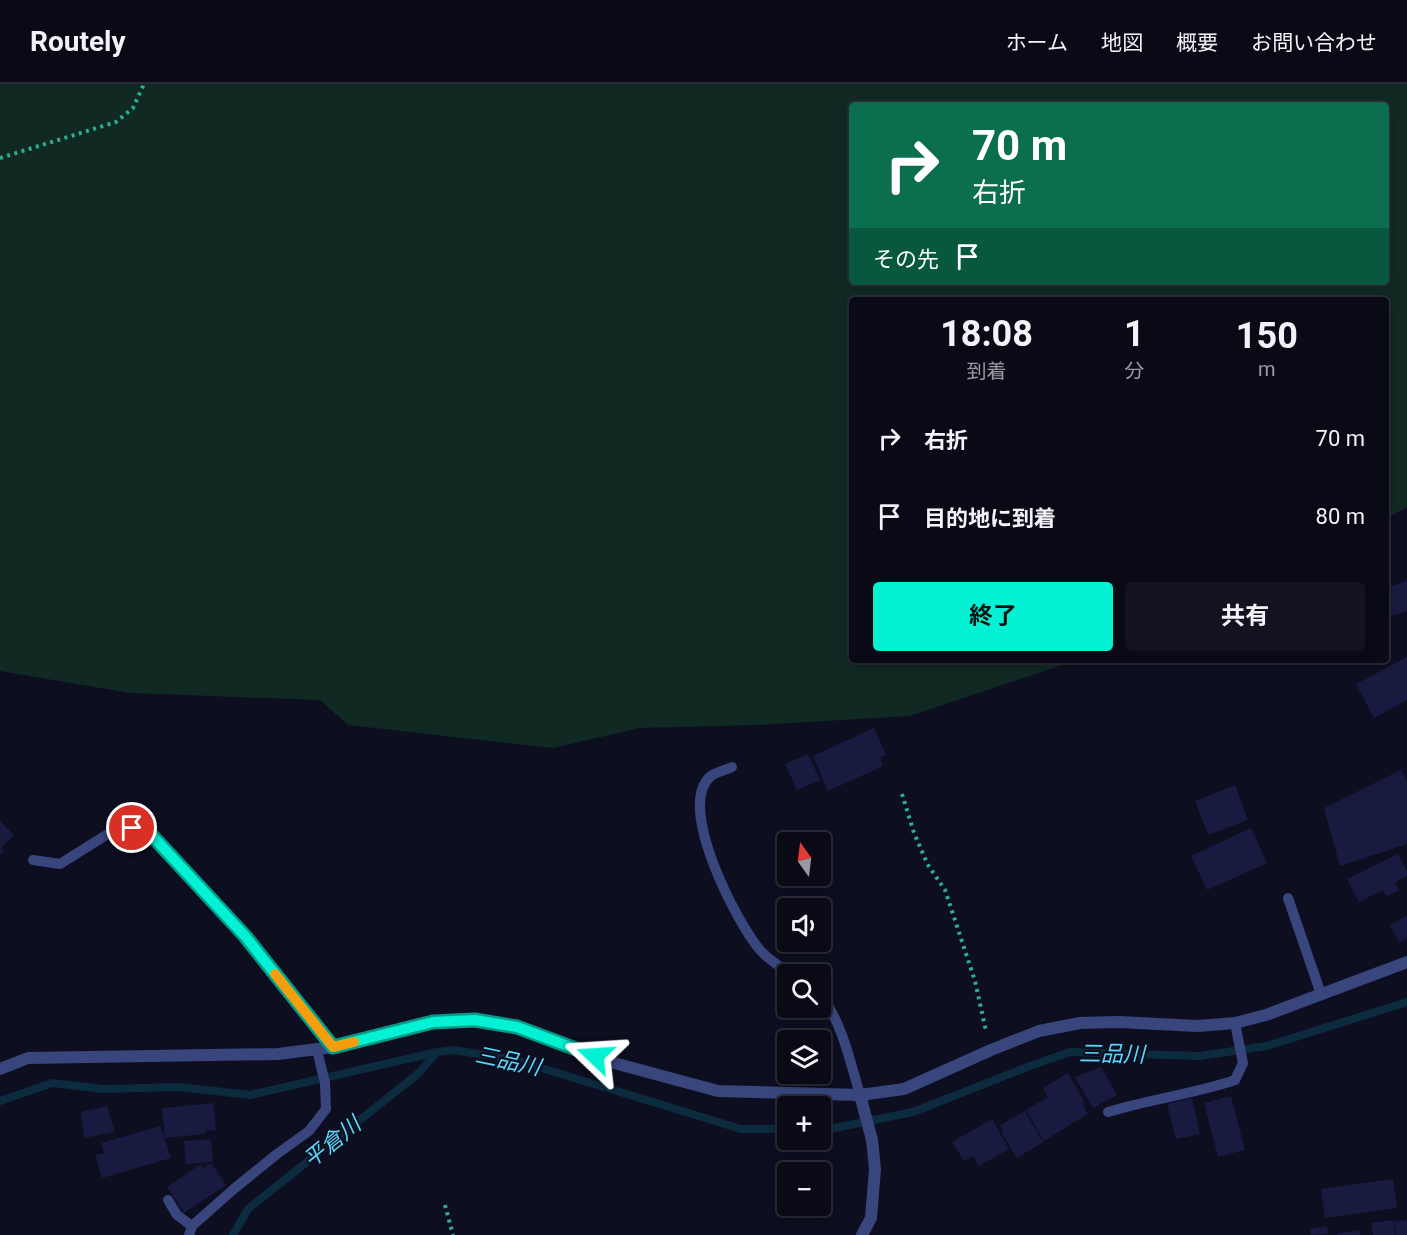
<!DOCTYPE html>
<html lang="ja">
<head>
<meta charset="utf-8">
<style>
  :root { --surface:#0a0a17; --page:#131320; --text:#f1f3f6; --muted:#999aa1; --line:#2a2b36; --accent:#04f2d3 }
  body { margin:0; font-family:Roboto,"Noto Sans JP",sans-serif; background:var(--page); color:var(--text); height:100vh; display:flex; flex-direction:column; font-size:22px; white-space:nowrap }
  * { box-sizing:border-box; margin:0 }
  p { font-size:20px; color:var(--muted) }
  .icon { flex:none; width:33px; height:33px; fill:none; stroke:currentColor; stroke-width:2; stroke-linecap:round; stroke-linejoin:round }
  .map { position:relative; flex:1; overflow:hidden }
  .sheet { position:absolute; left:849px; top:213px; width:540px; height:366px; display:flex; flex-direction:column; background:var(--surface); border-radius:6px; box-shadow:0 3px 9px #0003,0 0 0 2px var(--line) }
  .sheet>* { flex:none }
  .hud { position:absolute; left:849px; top:18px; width:540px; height:183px; border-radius:6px; box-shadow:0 3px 9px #0003,0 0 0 2px var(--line); background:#0b6e4f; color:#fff; overflow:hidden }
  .needle { width:39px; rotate:346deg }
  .tools { position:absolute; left:777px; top:748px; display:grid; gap:12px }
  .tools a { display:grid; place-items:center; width:54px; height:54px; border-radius:6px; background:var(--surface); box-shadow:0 3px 9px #0003,0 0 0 2px var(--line); font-size:30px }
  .pin { position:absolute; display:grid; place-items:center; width:51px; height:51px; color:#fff; margin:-26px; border:3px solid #fff; border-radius:50%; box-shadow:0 2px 6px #0007 }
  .me { position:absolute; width:66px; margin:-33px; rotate:290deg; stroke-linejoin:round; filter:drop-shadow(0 0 4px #0008) }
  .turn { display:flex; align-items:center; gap:21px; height:126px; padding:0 24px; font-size:27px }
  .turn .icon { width:78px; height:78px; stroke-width:2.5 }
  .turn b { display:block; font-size:42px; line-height:51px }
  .then { display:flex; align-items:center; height:57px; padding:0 24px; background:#0003; gap:12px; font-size:22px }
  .eta { display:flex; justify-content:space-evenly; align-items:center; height:102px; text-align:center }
  .eta b { font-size:36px; font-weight:700; line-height:42px }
  .action { display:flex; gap:12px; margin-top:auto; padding:12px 24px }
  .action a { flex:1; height:69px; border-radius:6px; background:var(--accent); color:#111; font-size:24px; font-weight:700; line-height:69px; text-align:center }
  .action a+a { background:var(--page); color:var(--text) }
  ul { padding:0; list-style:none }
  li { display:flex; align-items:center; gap:18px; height:78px; padding:0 24px }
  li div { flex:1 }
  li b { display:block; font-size:22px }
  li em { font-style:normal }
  header { display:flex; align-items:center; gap:36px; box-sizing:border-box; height:84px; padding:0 30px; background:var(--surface); border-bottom:2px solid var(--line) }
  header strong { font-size:28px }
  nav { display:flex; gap:33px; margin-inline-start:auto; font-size:21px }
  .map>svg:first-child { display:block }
  .green { fill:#102922; fill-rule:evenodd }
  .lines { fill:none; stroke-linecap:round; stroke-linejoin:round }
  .stream { stroke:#0c2b3f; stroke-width:8 }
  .building { fill:#191a40 }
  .path { stroke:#2faf89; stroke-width:4; stroke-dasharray:3 4.5; stroke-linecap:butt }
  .service { stroke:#38467d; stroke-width:10 }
  .minor { stroke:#38467d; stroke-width:12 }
  .route-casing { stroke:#039d89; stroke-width:15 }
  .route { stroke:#04f2d3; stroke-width:10 }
  .slow { stroke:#f59e0b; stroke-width:10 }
  .labels { text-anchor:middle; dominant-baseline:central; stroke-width:4.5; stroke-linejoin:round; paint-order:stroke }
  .water-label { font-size:22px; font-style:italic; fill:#5bd7fc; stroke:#0d0e1f }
</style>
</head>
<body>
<header>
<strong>Routely</strong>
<nav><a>ホーム</a><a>地図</a><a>概要</a><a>お問い合わせ</a></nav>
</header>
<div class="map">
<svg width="1407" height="1151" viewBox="0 0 1407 1151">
  <rect width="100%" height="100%" fill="#0d0e1f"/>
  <path class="green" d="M0,0H1407V423L1386,435V216H852V576H1077L910,632L758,641L640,644L553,664L348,641L320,616L130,609L0,587ZM852,21H1386V198H852Z"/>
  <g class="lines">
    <g class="stream">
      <path d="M0,1017L52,999L104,1005L179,1003L250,1011L437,968L453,966L512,975L741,1045H788"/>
      <path d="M820,1044H835L913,1028L1030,982L1070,968L1200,972L1267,962L1407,918"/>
      <path d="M233,1151L248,1125L419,989L436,969"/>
    </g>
  </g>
  <g class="building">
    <path d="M1407,497V527L1387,533L1386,504Z"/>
    <path d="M1407,573V616L1374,634L1356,600Z"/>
    <path d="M874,644L886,671L880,674L883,682L828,707L813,672Z"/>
    <path d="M808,670L820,696L797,706L785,680Z"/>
    <path d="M1401,686L1407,697V760L1340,782L1324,724Z"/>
    <path d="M1235,701L1248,736L1208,751L1195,717Z"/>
    <path d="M0,737L14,751L1,764L4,767L0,771Z"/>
    <path d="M1251,744L1267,779L1207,806L1191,772Z"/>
    <path d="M1398,770L1407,787V792L1395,798L1399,806L1386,812L1383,806L1359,818L1347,795Z"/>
    <path d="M1407,832V854L1399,858L1390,841Z"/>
    <path d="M1101,983L1117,1011L1093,1024L1075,993Z"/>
    <path d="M1068,989L1084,1018L1082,1019L1088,1030L1044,1057L1026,1026L1048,1013L1043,1004Z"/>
    <path d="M1231,1012L1245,1066L1218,1073L1204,1019Z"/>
    <path d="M1192,1014L1200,1050L1176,1055L1167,1020Z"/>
    <path d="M213,1019L216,1046L205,1047V1050L165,1054L162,1024Z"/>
    <path d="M107,1022L115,1048L84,1054L81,1028Z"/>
    <path d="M1025,1027L1043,1058L1017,1074L1001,1048L1003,1047L1000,1041Z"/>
    <path d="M992,1035L1009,1065L979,1082L973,1072L964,1077L952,1058Z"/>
    <path d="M161,1042L171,1074L102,1094L95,1071L104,1069L101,1059Z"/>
    <path d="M211,1055L213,1078L186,1080L184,1057Z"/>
    <path d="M211,1079L226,1101L184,1129L167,1103L201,1080L203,1084Z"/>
    <path d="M1393,1095L1397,1124L1325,1134L1321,1105Z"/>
    <path d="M1393,1136L1395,1151H1373L1371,1139Z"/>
    <path d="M1407,1136V1151H1396L1394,1138Z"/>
    <path d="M1327,1142L1328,1150L1311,1151L1310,1145Z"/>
    <path d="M1359,1146L1360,1151H1337V1150Z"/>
  </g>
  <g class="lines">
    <g class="path">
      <path d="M0,74L116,38L133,24L144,0"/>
      <path d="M902,710L914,749L928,781L945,806L975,897L986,947"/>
      <path d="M445,1121L453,1151"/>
    </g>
    <g class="service">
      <path d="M732,683C726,686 716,688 711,692C675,721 737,839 760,866C769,876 782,884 793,891"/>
      <path d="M33,776L60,780L119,743L145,744L245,852L333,963"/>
      <path d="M1288,814L1321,910"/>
      <path d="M820,910C842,938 850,977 860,1011"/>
      <path d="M1108,1028C1150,1015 1194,1010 1235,996L1243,979L1235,939"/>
      <path d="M168,1116L177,1131L192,1142"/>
      <path d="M189,1151L192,1142L235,1104L277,1070L309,1047L326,1025L325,999L317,966"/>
    </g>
    <g class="minor">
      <path d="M0,985L28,974L278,970L333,963L433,938L475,936L517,943L614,979L718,1007L860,1011L904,1005L991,966L1039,947L1080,939L1119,938L1198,942L1235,939L1266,931L1407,878"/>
      <path d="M860,1011L872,1056L875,1085L871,1134L862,1151"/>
    </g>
  </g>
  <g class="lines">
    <defs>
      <path id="route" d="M132,744H145L245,852L333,963L433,938L475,936L517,943L595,972"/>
    </defs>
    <use href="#route" class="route-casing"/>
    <use href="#route" class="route"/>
    <path class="slow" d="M275,890L333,963L354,958"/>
  </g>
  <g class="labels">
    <g class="water-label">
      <text transform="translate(1112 970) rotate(1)">三品川</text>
      <text transform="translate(508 977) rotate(12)">三品川</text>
      <text transform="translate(332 1058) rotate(-39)">平倉川</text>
    </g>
  </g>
</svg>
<div class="tools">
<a><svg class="needle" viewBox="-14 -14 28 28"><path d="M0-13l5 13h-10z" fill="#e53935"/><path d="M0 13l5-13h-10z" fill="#999aa1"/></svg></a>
<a><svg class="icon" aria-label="sound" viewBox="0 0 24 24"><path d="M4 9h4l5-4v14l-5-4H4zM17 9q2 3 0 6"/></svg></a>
<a><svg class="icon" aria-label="search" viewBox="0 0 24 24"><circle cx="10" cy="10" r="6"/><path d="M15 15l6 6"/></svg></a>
<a><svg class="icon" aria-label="layers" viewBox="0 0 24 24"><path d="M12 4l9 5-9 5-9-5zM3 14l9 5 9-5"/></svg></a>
<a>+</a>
<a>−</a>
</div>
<div class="pin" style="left:132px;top:744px;background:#d93025"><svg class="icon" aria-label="arrive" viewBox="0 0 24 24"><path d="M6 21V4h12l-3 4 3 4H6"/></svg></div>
<svg class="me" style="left:595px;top:972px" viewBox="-20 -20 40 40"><path d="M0-17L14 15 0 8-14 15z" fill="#04f2d3" stroke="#fff" stroke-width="4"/></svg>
<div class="hud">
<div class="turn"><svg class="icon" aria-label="right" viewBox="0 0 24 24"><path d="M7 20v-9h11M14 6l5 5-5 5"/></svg><div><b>70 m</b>右折</div></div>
<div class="then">その先<svg class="icon" aria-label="arrive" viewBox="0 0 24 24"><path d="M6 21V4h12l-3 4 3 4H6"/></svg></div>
</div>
<section class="sheet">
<div class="eta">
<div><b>18:08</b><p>到着</p></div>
<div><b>1</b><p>分</p></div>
<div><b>150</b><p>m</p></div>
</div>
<ul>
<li><svg class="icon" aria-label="right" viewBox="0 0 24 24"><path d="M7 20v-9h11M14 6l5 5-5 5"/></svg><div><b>右折</b></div><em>70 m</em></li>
<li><svg class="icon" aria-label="arrive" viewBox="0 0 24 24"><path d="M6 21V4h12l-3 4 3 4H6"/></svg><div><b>目的地に到着</b></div><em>80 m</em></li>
</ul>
<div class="action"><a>終了</a><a>共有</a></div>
</section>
</div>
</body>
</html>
